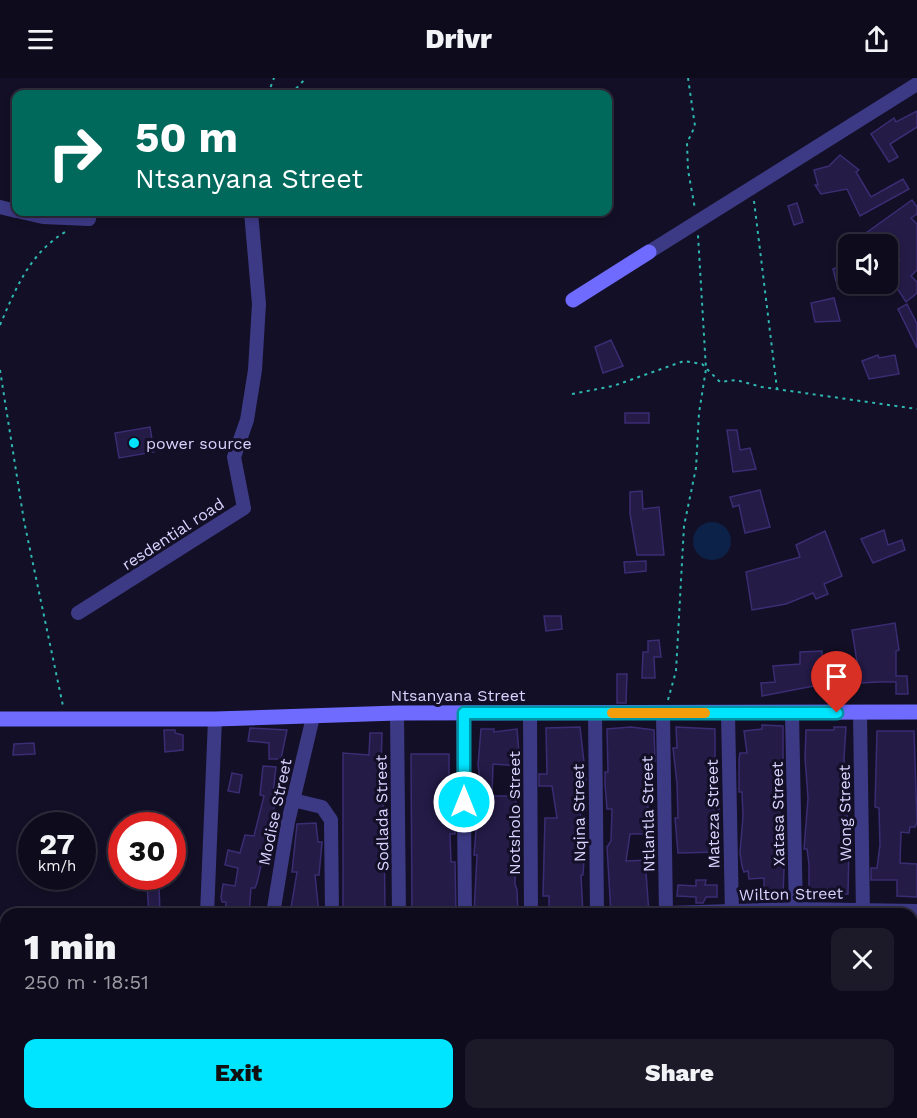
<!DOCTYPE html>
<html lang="en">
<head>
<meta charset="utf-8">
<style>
  :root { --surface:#0e0b1c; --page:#1c1929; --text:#f1f3f6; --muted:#9b9ba3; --line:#2e2b3b; --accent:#00e5ff }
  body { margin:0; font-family:"Work Sans",sans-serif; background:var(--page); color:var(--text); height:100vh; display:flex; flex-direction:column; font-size:22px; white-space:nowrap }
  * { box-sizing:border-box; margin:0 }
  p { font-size:20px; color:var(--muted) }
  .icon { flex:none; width:33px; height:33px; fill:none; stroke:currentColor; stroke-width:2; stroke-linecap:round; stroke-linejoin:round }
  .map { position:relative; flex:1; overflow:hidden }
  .side { position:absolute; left:0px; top:830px; width:918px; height:212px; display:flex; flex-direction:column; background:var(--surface); border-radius:18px 18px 0 0; box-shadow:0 3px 9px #0003,0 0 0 2px var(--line) }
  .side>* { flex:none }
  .guide { position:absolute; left:12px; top:12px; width:600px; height:126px; border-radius:12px; box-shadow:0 3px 9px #0003,0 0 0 2px var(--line); background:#00695c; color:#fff; overflow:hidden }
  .tools { position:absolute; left:838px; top:156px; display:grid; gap:12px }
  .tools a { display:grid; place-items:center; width:60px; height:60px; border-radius:12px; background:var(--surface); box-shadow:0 3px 9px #0003,0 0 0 2px var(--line); font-size:30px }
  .speed { position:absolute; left:18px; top:734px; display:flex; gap:12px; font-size:30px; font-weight:700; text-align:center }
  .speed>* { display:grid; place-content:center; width:78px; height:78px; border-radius:50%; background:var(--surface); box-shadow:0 3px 9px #0003,0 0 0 2px var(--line); line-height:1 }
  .speed small { font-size:15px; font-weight:400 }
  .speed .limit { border:9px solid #d22; background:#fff; color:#111 }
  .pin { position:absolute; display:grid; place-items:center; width:51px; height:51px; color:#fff; margin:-62px -26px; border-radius:50% 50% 50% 0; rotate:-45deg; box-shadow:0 0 6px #0007 }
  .pin .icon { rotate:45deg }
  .me { position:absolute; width:66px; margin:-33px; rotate:0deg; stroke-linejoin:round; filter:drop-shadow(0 0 4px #0008) }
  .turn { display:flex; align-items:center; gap:21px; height:126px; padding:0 24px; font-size:27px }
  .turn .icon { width:78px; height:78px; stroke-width:2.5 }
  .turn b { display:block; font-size:42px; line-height:51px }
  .round { display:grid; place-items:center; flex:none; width:63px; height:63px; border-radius:12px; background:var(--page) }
  .head { display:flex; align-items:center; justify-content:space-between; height:102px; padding:0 24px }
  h1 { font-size:36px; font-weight:800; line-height:45px }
  .cta { display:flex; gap:12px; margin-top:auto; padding:12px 24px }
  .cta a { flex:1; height:69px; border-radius:12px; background:var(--accent); color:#111; font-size:24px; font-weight:800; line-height:69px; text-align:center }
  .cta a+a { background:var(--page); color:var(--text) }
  header { display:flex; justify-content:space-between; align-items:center; height:78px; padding:0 24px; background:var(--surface); font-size:27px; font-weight:800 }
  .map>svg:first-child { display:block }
  .water { fill:#0c2248 }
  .building { fill:#241b47; stroke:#3b2d73; stroke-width:1.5 }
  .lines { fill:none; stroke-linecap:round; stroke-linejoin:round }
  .path { stroke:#2fb8b0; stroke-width:2; stroke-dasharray:3 4.5; stroke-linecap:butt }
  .street { stroke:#3d3a85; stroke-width:14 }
  .secondary { stroke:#6f6bff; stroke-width:15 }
  .route-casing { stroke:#0095a6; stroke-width:15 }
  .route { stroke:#00e5ff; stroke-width:10 }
  .slow { stroke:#f59e0b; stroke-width:10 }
  .poi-dot { fill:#00e5ff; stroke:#130f26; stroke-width:2 }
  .labels { text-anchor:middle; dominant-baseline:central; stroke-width:6; stroke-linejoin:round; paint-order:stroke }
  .poi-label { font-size:16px; fill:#d9d4ff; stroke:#130f26; text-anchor:start }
  .street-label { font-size:16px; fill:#d9d4ff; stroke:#130f26 }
</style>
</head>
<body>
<header><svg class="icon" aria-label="menu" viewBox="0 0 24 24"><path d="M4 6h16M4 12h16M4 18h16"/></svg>Drivr<svg class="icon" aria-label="share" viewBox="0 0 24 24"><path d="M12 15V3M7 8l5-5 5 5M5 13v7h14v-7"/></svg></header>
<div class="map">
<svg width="917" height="1040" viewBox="0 0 917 1040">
  <rect width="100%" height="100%" fill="#130f26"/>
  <circle class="water" cx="712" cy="463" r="19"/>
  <g class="building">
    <path d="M917,33V49L890,66L898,79L889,84L871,56L894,40L896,44Z"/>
    <path d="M840,77L859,92L856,94L871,119L903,101L909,111L860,138L847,111L821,116L815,107H818L814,92L829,88Z"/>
    <path d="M912,122L917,129V136L911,140L917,146V192L911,198L917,204V215L906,224L895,207L888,212V196L900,182L888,172V166H881L866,155Z"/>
    <path d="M797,125L803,144L794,147L788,128Z"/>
    <path d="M849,185V209L838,211L833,191Z"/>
    <path d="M834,220L840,243L815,244L811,225Z"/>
    <path d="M907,226L917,246V270L898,231Z"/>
    <path d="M611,262L623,288L603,295L595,269Z"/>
    <path d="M878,277L879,280L895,277L899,296L869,301L862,283Z"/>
    <rect x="625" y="335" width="24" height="10"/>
    <path d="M150,349L154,374L119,380L115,355Z"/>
    <path d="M727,352H737L740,372L750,370L756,391L733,394Z"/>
    <path d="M760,412L770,449L745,455L739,427L733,429L730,419Z"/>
    <path d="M642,413L643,431L659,429L664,477H637L630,436V414Z"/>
    <path d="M884,452L888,467L902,462L905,472L873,485L861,461Z"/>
    <path d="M825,453L842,498L824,506L828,516L816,521L813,515L786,526L752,532L746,494L800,479L796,467Z"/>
    <path d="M646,483V493L625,495L624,484Z"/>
    <path d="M544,538H561L562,551L546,553Z"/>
    <path d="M895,545L899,572L896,573V598H907L908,616H896V604H879L819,607L762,618L761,605L775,604L773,588L800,586V574L822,573V585L857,584L852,552Z"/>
    <path d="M659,562L661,579H654L655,600H642L643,574H648V563Z"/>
    <path d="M617,596H627L626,625H617Z"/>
    <path d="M762,647L783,648V729H780L781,759L785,765L783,817H764V800L749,801L748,793L744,794L742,788L740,775L743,738L742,714H739V681L740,675H747L744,653L762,651Z"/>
    <path d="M580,649L586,702L584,707H580L581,751H586L583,797H581L583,836H549V818H543L545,740H557L552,708H539V696H547L546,650Z"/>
    <path d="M631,649L654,652L655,683H646L649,756H630L626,783L650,782L651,794H646L649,836H611L607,769L611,763L612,731H607L605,706V694H608L607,651Z"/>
    <path d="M676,649L715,651V694L719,732L718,774L678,775L675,740H678L677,706L673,670H677Z"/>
    <path d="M834,649H846L844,680L849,766L848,816H809V786L807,771H804L808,720L805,680L806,652H834Z"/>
    <path d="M250,650L287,652L281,681H269V665L248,663Z"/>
    <path d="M481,651H494V654L517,651L520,688L493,686L492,718H516L515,806L517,812L518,836H474L477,777H474L477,740H480L481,709L478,687Z"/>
    <path d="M164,652H175V655L183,657V672L165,674Z"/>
    <path d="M877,653H914L917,744L915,749H910L909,755L901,754L900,785L917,786V819L897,818V802H871V790H877L880,767L879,730L875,729Z"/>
    <path d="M370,655H382L380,723L384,728L385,836H343V675L369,677Z"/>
    <path d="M34,665L35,676L13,677L14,666Z"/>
    <path d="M411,676H449V730H453L452,740H455V756H450L451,784H455L456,836L412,835Z"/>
    <path d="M263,688L276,689L272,725L275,726L257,805L255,810H251L249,836H225L226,824H222L221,819L223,806L235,808L238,790L225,787L228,772L240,775L245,757L254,758L264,718L260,717Z"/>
    <path d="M232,695L242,697L239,715L228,713Z"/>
    <path d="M316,745L318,764H322L319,797H315L319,836H290L297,794H292L297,746Z"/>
    <rect x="19" y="767" width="13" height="19"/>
    <path d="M696,802H706L705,807H717V819H706L703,825H696V819L677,818L678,807L696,808Z"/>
    <path d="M147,806H159L160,836H149Z"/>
  </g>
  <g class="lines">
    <g class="path">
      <path d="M688,0L695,48L687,65L688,92L695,131"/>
      <path d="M268,16L274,0"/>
      <path d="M291,16L306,0"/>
      <path d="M754,123L777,311"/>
      <path d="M0,247C16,210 30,174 67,153"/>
      <path d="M0,292L24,443L63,628"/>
      <path d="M572,316L613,308L684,283L702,286L720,304L736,302L762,309L917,331"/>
      <path d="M668,622L676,593L684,448L696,390L699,335L706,291L698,157"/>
    </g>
    <g class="street">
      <path d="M0,129L16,133"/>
      <path d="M21,134L43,139L89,141"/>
      <path d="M649,174L917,6"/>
      <path d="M78,535L244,430L234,379L247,342L255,292L259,226L251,134"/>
      <path d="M397,635L399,836"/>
      <path d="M463,635L465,836"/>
      <path d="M530,635L531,836"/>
      <path d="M595,635L597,836"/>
      <path d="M728,635L732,836"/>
      <path d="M792,635L796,836"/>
      <path d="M860,635L863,836"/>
      <path d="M663,636L666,836"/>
      <path d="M293,722L322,729L331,742L332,836"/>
      <path d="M666,835L796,831L917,833"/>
      <path d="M207,836L215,641"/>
      <path d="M273,836L288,744L313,639"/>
      <path d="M333,1035V1040"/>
      <path d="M400,1035V1040"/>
      <path d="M466,1035V1040"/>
      <path d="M532,1035V1040"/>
      <path d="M598,1035V1040"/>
      <path d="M667,1035V1040"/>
      <path d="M735,1035V1040"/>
      <path d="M800,1035V1040"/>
      <path d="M865,1035V1040"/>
      <path d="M250,1040L251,1035"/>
    </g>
    <g class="secondary">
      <path d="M573,222L649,174"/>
      <path d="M0,641H215L397,635L917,634"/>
    </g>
  </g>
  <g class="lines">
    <defs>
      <path id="route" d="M464,724V635H837"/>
    </defs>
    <use href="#route" class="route-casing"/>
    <use href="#route" class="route"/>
    <path class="slow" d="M612,635H705"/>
  </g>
  <circle class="poi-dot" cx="134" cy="365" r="6"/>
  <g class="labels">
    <g class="poi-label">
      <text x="146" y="365">power source</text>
    </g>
    <g class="street-label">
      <text transform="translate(173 456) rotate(-33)">resdential road</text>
      <text x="458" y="617">Ntsanyana Street</text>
      <text transform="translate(275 734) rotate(-78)">Modise Street</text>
      <text transform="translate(382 735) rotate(-91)">Sodlada Street</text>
      <text transform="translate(514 735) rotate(-90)">Notsholo Street</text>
      <text transform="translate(579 735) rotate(-91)">Nqina Street</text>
      <text transform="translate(845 735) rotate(-91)">Wong Street</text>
      <text transform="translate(648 736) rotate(-91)">Ntlantla Street</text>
      <text transform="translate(713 736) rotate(-91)">Mateza Street</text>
      <text transform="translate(778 736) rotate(-91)">Xatasa Street</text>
      <text transform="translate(791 816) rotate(-1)">Wilton Street</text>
    </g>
  </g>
</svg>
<div class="tools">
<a><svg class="icon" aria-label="sound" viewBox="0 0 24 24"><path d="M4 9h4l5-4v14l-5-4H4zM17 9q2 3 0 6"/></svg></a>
</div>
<div class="speed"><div>27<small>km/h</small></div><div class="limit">30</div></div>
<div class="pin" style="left:837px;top:635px;background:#d93025"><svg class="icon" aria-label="arrive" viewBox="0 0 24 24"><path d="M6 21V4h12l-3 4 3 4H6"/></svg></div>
<svg class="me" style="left:464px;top:724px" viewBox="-20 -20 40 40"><circle r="17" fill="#00e5ff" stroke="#fff" stroke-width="3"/><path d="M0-11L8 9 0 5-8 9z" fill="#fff"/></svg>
<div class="guide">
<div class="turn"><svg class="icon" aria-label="right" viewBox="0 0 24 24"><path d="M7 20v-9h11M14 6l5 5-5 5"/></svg><div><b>50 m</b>Ntsanyana Street</div></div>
</div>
<section class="side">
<div class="head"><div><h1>1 min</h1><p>250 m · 18:51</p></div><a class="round"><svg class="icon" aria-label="close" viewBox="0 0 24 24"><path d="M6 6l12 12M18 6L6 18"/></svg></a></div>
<div class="cta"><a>Exit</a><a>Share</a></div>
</section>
</div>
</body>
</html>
